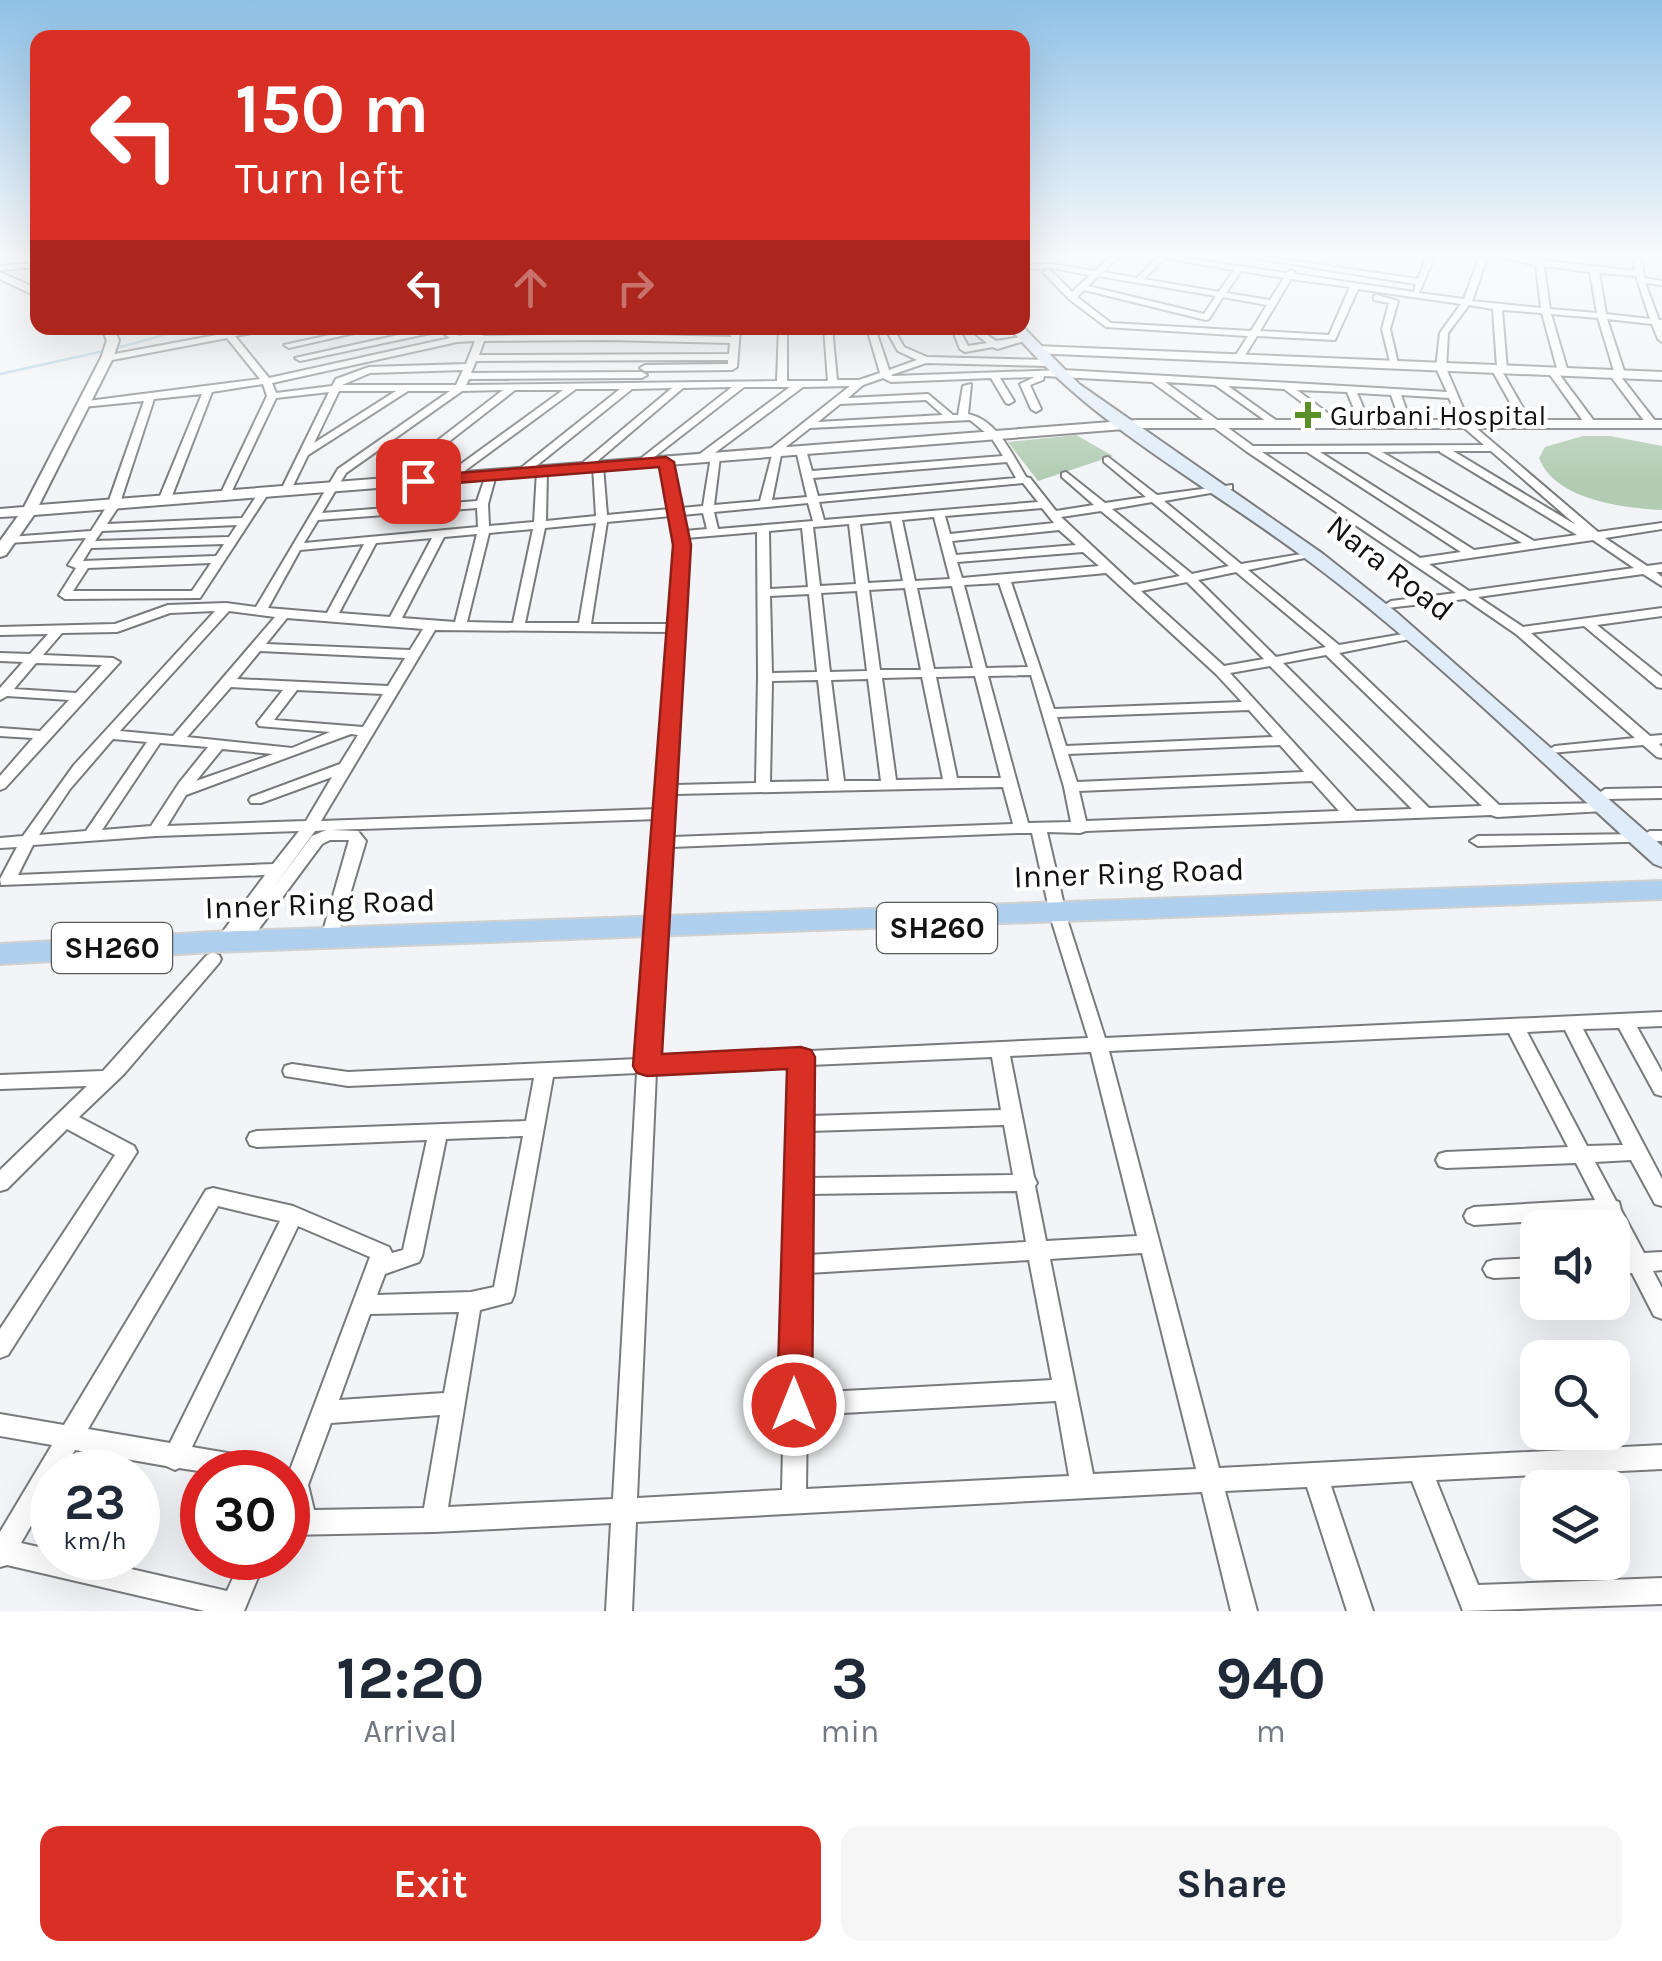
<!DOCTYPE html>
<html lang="en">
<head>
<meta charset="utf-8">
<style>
  :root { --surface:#fff; --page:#f6f6f7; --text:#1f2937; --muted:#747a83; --accent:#d93025 }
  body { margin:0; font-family:Karla,sans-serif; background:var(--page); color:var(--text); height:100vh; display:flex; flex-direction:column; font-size:38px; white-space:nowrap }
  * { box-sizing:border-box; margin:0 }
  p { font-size:32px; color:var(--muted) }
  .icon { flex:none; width:55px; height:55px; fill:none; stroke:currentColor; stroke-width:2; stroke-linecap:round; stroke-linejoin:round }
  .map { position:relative; height:1611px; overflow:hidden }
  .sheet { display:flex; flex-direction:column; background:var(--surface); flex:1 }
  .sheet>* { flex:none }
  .top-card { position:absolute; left:30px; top:30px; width:1000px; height:305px; border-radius:20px; box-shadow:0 10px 40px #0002; background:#d93025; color:#fff; overflow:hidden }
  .tools { position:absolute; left:1520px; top:1210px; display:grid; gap:20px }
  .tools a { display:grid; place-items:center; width:110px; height:110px; border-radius:20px; background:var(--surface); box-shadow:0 10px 40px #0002; font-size:50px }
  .speed { position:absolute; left:30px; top:1450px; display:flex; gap:20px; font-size:50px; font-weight:700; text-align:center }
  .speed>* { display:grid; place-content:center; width:130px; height:130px; border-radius:50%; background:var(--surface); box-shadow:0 10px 40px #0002; line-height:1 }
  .speed small { font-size:25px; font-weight:400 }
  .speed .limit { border:15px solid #d22; background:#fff; color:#111 }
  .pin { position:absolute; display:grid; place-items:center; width:85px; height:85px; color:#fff; margin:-42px; border-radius:20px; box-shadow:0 5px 15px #0006 }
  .me { position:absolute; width:110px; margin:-55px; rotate:0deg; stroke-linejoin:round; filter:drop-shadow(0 0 8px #0008) }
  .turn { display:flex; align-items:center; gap:35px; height:210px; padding:0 40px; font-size:45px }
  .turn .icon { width:130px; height:130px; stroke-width:2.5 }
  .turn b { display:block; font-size:70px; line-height:85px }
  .lanes { display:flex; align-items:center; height:95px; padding:0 40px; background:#0003; justify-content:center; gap:50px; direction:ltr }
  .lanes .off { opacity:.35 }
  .eta { display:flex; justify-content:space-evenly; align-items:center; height:170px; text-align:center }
  .eta b { font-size:60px; font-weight:700; line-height:70px }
  .action { display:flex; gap:20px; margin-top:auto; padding:20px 40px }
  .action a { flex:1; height:115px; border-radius:20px; background:var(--accent); color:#fff; font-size:40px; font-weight:700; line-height:115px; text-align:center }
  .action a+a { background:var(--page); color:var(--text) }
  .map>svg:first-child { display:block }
  .green { fill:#b1ccb2 }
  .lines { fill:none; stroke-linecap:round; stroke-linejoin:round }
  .stream { stroke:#aad4e5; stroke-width:2.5 }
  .minor-casing { stroke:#787a7c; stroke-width:4 }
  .tertiary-casing { stroke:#787a7c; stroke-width:4 }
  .secondary-casing { stroke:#787a7c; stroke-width:4 }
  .trunk-casing { stroke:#d0d0d0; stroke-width:4 }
  .minor { fill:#fff; fill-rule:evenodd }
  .tertiary { fill:#fff; fill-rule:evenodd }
  .secondary { fill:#e0edf9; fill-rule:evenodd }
  .trunk { fill:#aed0ee; fill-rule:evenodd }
  .route { fill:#d93025; stroke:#8d1f18; stroke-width:2.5 }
  .poi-dot { fill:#5b8f28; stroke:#fff; stroke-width:4 }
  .labels { text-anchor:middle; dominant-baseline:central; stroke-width:8; stroke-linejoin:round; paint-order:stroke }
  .far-poi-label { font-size:28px; fill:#121213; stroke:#fff; text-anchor:start }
  .shield { fill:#fff; stroke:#59595a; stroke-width:2.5 }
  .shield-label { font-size:30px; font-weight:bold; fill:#121213 }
  .street-label { font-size:32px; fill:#121213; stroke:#fff }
</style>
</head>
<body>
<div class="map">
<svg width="1662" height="1611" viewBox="0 0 1662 1611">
  <rect width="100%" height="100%" fill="#f2f4f7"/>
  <g class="green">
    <path d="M1076,435L1113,456L1038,481L1008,442Z"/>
    <path d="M1583,436H1610L1662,446V510C1623,508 1555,500 1539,458L1545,447Z"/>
  </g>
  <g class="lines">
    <g class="stream">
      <path d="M113,349L189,328"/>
      <path d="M0,374L104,351"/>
    </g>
    <defs>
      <g id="minor">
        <path d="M1109,258H1117L1103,272L1137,278L1157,258H1165L1144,279L1219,292L1234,270L1165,258H1183L1286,273L1291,270L1295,272L1294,274L1414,292L1416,284L1255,258H1273L1418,279L1426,258H1434L1419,293L1464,299L1479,258H1487L1472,301L1541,308L1536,265L1501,258H1521L1635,271L1634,262L1638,260L1642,262L1644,278L1662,281V285L1645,283L1659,320H1662V342L1658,339L1652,324L1607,319L1625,374L1621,377L1656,422V426H1648L1609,374L1614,371L1598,318L1551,314L1568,372L1563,375L1558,372L1542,313L1502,310L1507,370L1503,373L1531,422L1530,424L1521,422L1492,370L1497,367L1493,309L1469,305L1448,333L1446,368L1469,422L1598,532L1662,523V529L1605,538L1647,566L1662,564V572H1656L1662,577V586L1643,574L1478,597L1523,627L1662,608V616L1597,625L1662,677V688L1657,687L1584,626L1531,633L1650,736L1662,735V743L1659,744L1662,747V758L1657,757L1643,745L1550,753L1548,750L1555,746L1635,738L1516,634L1465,599L1387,608L1385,605L1391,601L1456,593L1246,451L1152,382L1044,376L1043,380L1030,385L1041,409L1036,412L1031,409L1020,384L1035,377L1000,378L1014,401L1009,404L1006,403L991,378L891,382L883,378L863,385L848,398L928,394L953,415H958L963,386L971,384L968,414C997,420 1012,454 1026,477L1030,478L1056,511L1094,505L1062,477V473L1066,472L1105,503L1146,497L1104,462V458L1108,457L1157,495L1232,485V489L1228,490L1164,501L1241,564L1314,552V556L1248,570L1339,645L1415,632V638L1339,653L1499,805L1609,803L1612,806L1604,811L1497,817L1491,815L1086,831L1080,833L1047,832L1068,922L1105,1038L1662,1012V1026L1637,1027L1662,1072V1096L1655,1094L1619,1028L1583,1029L1662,1179V1206L1655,1204L1631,1160L1595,1162L1616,1201L1619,1202L1621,1210L1644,1253L1662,1252V1270L1653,1271L1662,1288V1319L1654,1316L1632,1273L1612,1274V1256L1623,1255L1612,1234V1228H1609L1604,1217L1474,1225L1467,1222L1464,1216L1467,1210L1474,1207L1595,1200L1576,1163L1446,1168L1439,1166L1436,1160L1439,1154L1446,1152L1568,1147L1509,1033L1109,1051L1219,1468L1662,1445V1469L1436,1480L1478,1585L1662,1578V1604L1463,1611L1412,1481L1331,1486L1373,1611H1347L1307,1487L1225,1491L1257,1611H1231L1202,1492L636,1522L632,1611H606L611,1523L434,1532L288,1535V1511H290L288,1499V1472H283L290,1470L370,1257L298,1226L192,1447L269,1460L277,1464L281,1472H205L179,1468L175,1470L166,1466L75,1450L62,1472H52V1489L21,1543L52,1550V1558H83L227,1591L242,1558H266L244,1611H205L7,1565L0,1567V1532L52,1445L0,1436V1414L64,1425L206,1190L213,1188L293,1206L389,1247L392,1253L403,1250L427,1140L257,1147L250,1145L247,1139L250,1133L257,1131L526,1121L534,1078L348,1086L285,1076L283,1071L285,1066L292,1064L348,1072L638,1059L657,842L659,819L331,830L358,831L366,841L337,938L335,942H323L321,938L349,840H330L322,844L247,945H235L233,941C228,947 225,948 217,946L215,942L265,875L1,885L0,879L17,847L0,848V838L23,836L74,765L215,611L170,613L117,632L62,633L43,655L113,658L120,662L5,788L0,790V776L33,738L0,736V728L40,731L69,700L7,696L0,700V688L23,662L0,661V653L30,654L48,634L0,635V627L115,624L168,605L226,603L256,607L338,469L450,391H408L308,455L290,492L285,495L280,492L329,392L276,398L229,497L224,500L219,497L267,396L263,384L212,392L170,501L164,504L158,501L202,394L154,399L119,506L107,524L242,518L259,492L268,494L200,598L65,599L59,595L76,568L68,565L86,538L9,543L3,540L9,537L91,531L107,506L144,401L83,407L78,404L80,402L260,379L227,338L107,361L102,358L104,356L254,328H269L268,330L235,336L269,378L450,338L440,331L300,361L295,358L430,328H447L459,336L487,330L486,328H494L497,331L482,336L605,334L608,328H616L614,334L731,337L732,328H740L737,367L732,370L645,371L640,368L645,365L728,364V360L476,361L471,373L642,372L647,375L642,378L469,379L466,385L777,381L779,328H787V381H828L824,328H832L837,380H859L880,373L867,328H875L889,370L917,360L898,351L885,328H893L904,347L927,357L1050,360L1055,363L1050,366L926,363L891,375L893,376L1063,370L1447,392L1436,368L1440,333L1461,304L1358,289L1335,340L1257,336L1242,360L1239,361L1234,358L1248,336L1106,327L1069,299L1043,272L1050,270L1072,292L1090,275L1051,268L1022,269V265L1051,264L1095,271ZM1544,266L1590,272L1597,313L1550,309ZM1241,271L1284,278L1270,300L1226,293ZM1599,273L1636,276L1650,319L1606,314ZM1098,276L1216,296L1204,314L1088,286ZM1291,279L1350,287L1329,335L1260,331ZM1084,290L1206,320L1209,319L1223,297L1267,305L1251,331L1111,323L1077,297ZM609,340L730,343L729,354L479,355L484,341ZM475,341L466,364L369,367L336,379L332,386L276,393L272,383L457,342ZM463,370L456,385H342L370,373ZM1165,382L1215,385L1273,426L1278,423L1277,421L1228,386L1284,389L1334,426L1339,423L1338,421L1297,390L1347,392L1360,423L1365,426L1370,423L1357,393L1391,395L1401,423L1406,426L1411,423L1401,395L1449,398L1461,425L1484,445L1253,446ZM850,386L769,450L768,452L772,455L760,501L714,505L720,457L712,455L803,387ZM732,387L635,463L644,465L744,387H790L697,456V460L701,461L711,456L703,506L681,508L671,461L666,458L661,461L670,509L607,515L603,466L598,463L593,466L596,516L546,521L547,471L542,468L537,471L534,522L489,526L488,504L496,475L491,472L486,475L477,501L322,513L346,473L462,391L503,390L385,481V485H393L515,390H563L443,477V481H451L576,389H620L517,471V475H525L632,389L672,388L580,465V469H588L683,388ZM339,391H396L314,443ZM926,400L943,415L818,422L840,404ZM970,420L991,437L1003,456L812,471L806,450L801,447L796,450L807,497L772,500L782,450L810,428ZM1440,451V452L1577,535L1534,541L1382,452ZM1453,451H1491L1576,525ZM1262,452H1307L1461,552L1420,558ZM1320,452H1368L1522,543L1474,550ZM1007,462L1016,478L818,496L813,478ZM1023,483L1038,502L824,520L819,502ZM1152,502L1229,566L1192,574L1112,509ZM808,503L813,521L718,529L714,512ZM477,508L478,527L304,543L318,520ZM1042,508L1054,523L950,534L945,516ZM1101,511L1180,576L1134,585L1061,517ZM703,513L707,529L685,531L682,515ZM671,516L676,545L671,624H591L607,522ZM934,517L950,579L915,581L902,520ZM891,521L903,581L868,583L860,524ZM596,523L579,623H525L545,528ZM849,524L856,584L820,586L813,527ZM237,525L229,537L95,541L102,531ZM802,528L808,587L770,589L769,531ZM533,529L513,623L467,622L489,533ZM1059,530L1076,545L956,555L952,541ZM757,532L758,677L756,783L676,785L686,538ZM477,534L455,622L402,618L444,537ZM432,538L390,617L339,613L376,543ZM1593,540L1634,568L1469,591L1429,564ZM224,544L216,556L83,561L91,548ZM364,544L327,613L268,608L300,550ZM1083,552L1099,566L962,578L957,562ZM211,563L192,591H73L88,568ZM1236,572L1326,647L1276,657L1198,580ZM1106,573L1216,674L1242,702L1054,709L1011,582ZM1187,582L1264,659L1224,666L1141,591ZM999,583L1028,667L986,668L964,585ZM952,586L973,668L934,669L917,588ZM905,588L921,670H880L869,590ZM857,591L867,671L830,672L821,593ZM809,594L817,672L772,673L770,596ZM229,611L275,617L173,736L120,731ZM287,618L423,629L410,650L266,644ZM435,630L671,632L659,809L321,821ZM260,651L405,658L388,686L237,679ZM1326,655L1482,806L1429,808L1283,663ZM36,663L102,665L76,693L14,689ZM1270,666L1412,809L1356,811L1230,673ZM1031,675L1064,787L1071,822L1028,823L988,676ZM975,676L1001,778H957L936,677ZM922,677L943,779L896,780L882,678ZM868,679L881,781H844L831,680ZM818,680L829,781L770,782L772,681ZM231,687L283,690L257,723L259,726L330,732L292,748L187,737ZM297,690L383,694L363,727L274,720ZM1249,710L1273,737L1066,746L1057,717ZM351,734L358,735L340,764L251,797L249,800L251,803H261L332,777L306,821L167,826L186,795ZM113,739L147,742L86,831L39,835L70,789ZM160,743L208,747L179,783L151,826L102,830ZM1280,745L1304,772L1077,782L1068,754ZM222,749L273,754L196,781ZM1312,781L1339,811L1086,821L1079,791ZM1003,787L1013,824L673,837L675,794ZM326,830L312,836L273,888L315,831ZM299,831L273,864L18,875L33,845L156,836ZM1017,833H1032L1052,922L1088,1038L657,1058L672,847ZM1565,1030L1623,1145L1587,1146L1527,1032ZM1091,1052L1137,1236L1046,1241L1035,1186L1037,1183L1034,1177L1010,1056ZM992,1057L1001,1110L810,1116V1065ZM792,1066L787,1259L785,1265L787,1271L782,1490L637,1498L656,1072ZM637,1073L613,1499L448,1507L480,1310L511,1302L514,1295L553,1077ZM1004,1125L1013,1175L809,1178V1131ZM523,1136L494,1287L471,1292L377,1295L385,1274L419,1262L422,1256L446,1139ZM1017,1191L1026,1242L808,1255L809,1194ZM218,1206L280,1221L170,1443L88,1429ZM1142,1253L1196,1469L1093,1474L1050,1259ZM1029,1260L1052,1380L807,1393L808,1273ZM459,1312L444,1393L339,1400L370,1314ZM1056,1401L1069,1476L806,1489L807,1415ZM440,1415L424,1508L314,1510L308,1485L331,1423Z"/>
        <path d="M38,263V267L0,270V266Z"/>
        <path d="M1377,295L1398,301L1390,329L1399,368L1391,366L1382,329L1389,303L1374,300V296Z"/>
        <path d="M362,328H376L289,348L284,345Z"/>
        <path d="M952,328H964L960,331L968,346L987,343L968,328H977L996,341L1027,336L1031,339L997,349L993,347L965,352L960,349Z"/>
        <path d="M1553,369L1556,370L1594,421V425H1586L1548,372Z"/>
        <path d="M1662,788V798L1605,799L1598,794L1605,789Z"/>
        <path d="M1650,831H1662V841L1478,846L1470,841L1478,836L1644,834Z"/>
        <path d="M213,953L219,955L221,959L219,963L124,1074L79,1117L134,1146L137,1152L8,1355L0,1358V1329L115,1155L67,1129L7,1189L0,1191V1170L87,1086L0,1089V1075L103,1071L207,955Z"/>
        <path d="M1538,1258V1276L1494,1278L1487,1276L1483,1269L1487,1262L1494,1260Z"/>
      </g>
      <g id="tertiary">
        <path d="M0,272L38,289V297L0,279Z"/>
        <path d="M101,328H113L119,340L113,358L39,505L1137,420H1662V428H1137L34,515L6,555L0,557V541L18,516L0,517V509L24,507L101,358L107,340Z"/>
        <path d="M1036,346L1662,372V380L1032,353V347Z"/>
      </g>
      <path id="secondary" d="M1022,326L1079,384L1323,554L1396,612L1662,846V867L1654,864C1541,763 1432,653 1310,562C1210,486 1091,426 1010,328Z"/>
      <path id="trunk" d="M1662,881V899L213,952L0,964V944L213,932Z"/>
    </defs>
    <use href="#minor" class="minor-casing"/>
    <use href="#tertiary" class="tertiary-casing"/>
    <use href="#secondary" class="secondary-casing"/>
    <use href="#trunk" class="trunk-casing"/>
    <use href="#minor" class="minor"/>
    <use href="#tertiary" class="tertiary"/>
    <use href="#secondary" class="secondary"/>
    <use href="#trunk" class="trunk"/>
  </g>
  <linearGradient id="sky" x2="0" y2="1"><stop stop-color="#8fc1e7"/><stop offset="0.53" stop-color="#f9fafb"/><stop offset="1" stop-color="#f9fafb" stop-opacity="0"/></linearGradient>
  <rect width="1662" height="483" fill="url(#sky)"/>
  <path class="route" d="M666,457L674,462L691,545L662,1054L801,1047L811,1050L815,1057L812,1405L807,1417L794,1422L782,1417L777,1405L787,1069L647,1076L637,1073L633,1066L673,545L659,467L418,486L410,481L418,476Z"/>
  <path class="poi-dot" d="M1303 400h10v10h10v10h-10v10h-10v-10h-10v-10h10z"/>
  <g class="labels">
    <g class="far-poi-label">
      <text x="1330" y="415">Gurbani Hospital</text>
    </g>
    <g class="shield">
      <rect x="877" y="903" width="120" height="50" rx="8"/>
      <rect x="52" y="923" width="120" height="50" rx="8"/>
    </g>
    <g class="shield-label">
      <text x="937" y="928">SH260</text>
      <text x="112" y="948">SH260</text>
    </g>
    <g class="street-label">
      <text transform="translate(1390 568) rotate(38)">Nara Road</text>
      <text transform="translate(1129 873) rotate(-2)">Inner Ring Road</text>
      <text transform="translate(320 904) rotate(-2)">Inner Ring Road</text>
    </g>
  </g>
</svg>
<div class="tools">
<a><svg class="icon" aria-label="sound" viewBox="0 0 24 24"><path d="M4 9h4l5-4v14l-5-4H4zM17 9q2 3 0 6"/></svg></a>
<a><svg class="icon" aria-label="search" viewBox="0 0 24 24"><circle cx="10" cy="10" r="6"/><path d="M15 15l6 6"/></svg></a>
<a><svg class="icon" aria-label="layers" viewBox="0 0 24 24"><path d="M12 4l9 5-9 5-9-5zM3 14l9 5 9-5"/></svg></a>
</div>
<div class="speed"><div>23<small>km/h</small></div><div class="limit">30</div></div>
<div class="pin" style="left:418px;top:481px;background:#d93025"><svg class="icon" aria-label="arrive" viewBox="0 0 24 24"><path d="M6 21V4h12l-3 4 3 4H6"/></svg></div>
<svg class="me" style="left:794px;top:1405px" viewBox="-20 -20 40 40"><circle r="17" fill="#d93025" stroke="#fff" stroke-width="3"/><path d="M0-11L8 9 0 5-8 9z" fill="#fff"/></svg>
<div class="top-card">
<div class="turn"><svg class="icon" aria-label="left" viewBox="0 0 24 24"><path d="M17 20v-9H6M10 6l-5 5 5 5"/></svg><div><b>150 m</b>Turn left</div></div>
<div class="lanes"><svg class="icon" aria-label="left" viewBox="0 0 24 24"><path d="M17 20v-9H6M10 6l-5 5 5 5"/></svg><svg class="icon off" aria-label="ahead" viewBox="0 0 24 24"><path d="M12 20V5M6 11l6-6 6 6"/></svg><svg class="icon off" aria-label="right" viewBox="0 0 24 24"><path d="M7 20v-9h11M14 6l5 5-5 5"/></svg></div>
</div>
</div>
<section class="sheet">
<div class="eta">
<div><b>12:20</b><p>Arrival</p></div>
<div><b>3</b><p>min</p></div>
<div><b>940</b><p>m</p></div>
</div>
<div class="action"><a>Exit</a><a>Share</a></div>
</section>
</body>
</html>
